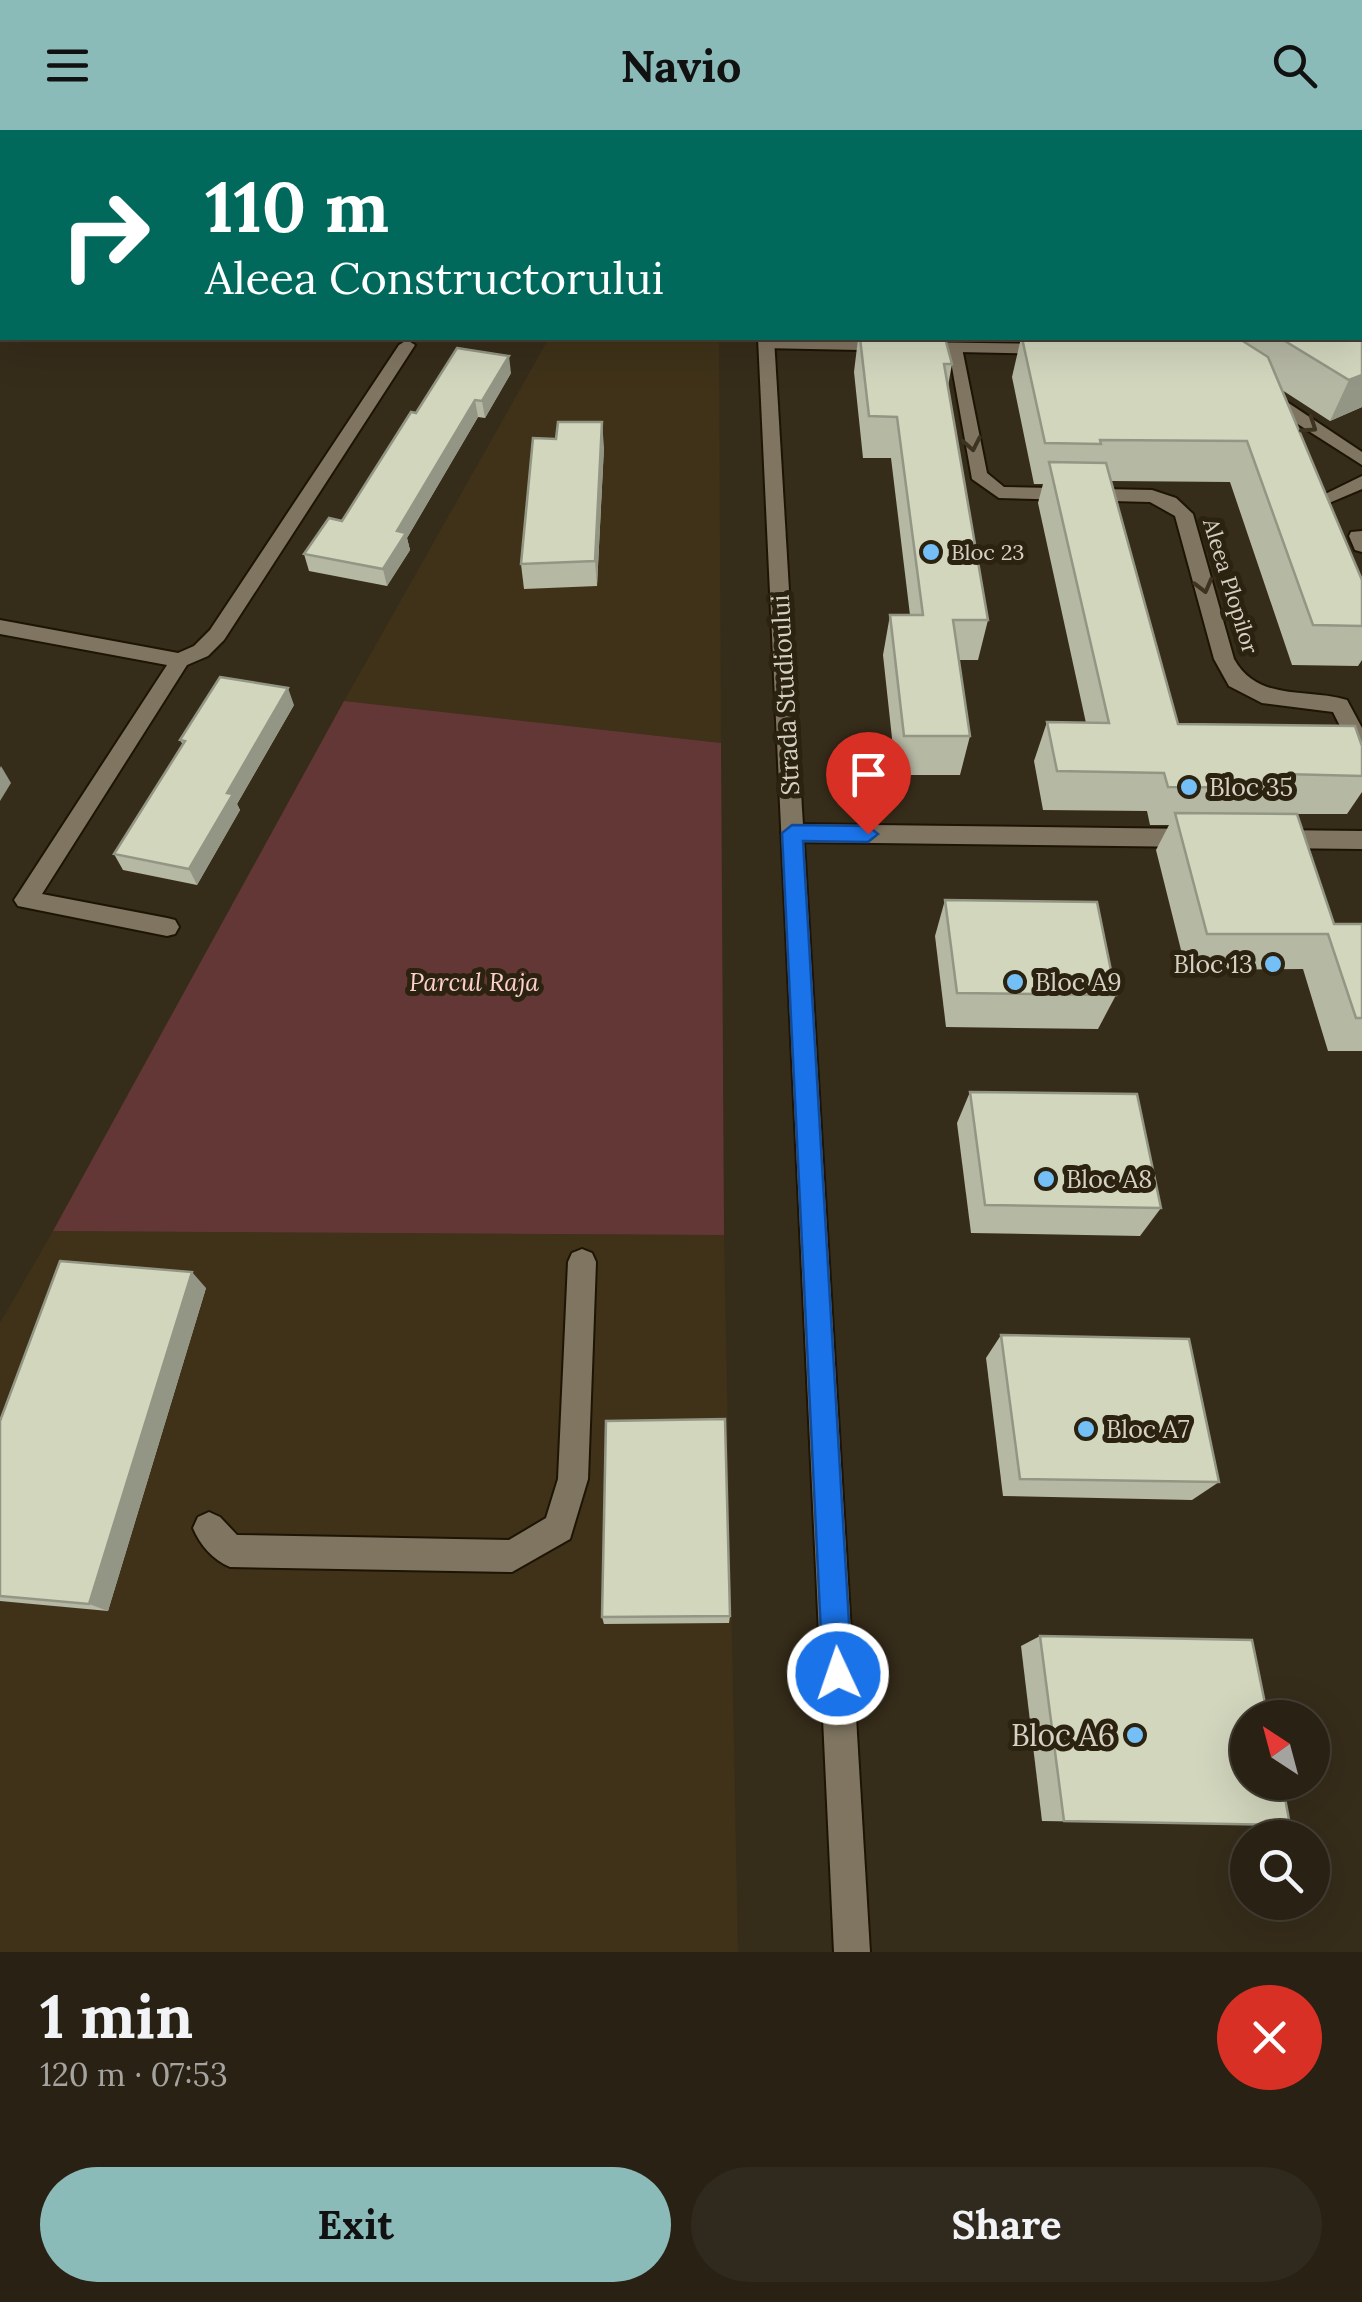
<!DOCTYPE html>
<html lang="en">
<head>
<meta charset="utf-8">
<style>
  :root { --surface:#282114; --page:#30291d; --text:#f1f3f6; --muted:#a5a3a0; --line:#443e34; --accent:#8bbbb9 }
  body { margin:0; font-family:Lora,serif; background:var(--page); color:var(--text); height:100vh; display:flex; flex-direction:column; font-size:38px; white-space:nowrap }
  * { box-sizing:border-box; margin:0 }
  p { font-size:32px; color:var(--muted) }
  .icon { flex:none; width:55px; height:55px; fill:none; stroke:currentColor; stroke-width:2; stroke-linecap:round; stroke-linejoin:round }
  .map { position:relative; height:1822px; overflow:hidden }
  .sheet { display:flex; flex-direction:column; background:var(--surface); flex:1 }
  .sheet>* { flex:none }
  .banner { position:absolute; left:0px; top:0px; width:1362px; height:210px; box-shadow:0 10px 40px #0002,0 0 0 2px var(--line); background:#00695c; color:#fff; overflow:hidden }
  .needle { width:65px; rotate:324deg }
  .buttons { position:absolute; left:1230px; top:1570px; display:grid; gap:20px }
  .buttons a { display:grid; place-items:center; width:100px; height:100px; border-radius:50%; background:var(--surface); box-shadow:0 10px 40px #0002,0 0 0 2px var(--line); font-size:50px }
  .pin { position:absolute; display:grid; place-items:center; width:85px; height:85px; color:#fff; margin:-102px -42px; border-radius:50% 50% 50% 0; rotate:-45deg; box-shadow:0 0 10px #0007 }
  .pin .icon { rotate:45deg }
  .me { position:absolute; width:110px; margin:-55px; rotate:357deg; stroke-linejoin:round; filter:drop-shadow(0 0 8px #0008) }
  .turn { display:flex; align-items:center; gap:35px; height:210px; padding:0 40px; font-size:45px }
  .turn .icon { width:130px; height:130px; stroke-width:2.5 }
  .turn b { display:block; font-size:70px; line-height:85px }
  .round { display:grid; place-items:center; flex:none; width:105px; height:105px; border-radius:52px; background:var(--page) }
  .headline { display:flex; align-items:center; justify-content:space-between; height:170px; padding:0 40px }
  h1 { font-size:60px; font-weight:800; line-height:75px }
  .cta { display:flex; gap:20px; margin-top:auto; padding:20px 40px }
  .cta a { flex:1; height:115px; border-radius:60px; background:var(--accent); color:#111; font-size:40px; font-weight:800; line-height:115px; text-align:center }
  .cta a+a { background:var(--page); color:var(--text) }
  header { display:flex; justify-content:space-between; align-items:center; height:130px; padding:0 40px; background:var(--accent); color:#111; font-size:45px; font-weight:800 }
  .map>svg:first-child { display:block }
  .built { fill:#3f3219 }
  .green { fill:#643737 }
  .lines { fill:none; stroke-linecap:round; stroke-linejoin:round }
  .lane-casing { stroke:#1d1404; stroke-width:4 }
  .street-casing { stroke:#1d1404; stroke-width:4 }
  .secondary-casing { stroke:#1d1404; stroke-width:4 }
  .primary-casing { stroke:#1d1404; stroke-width:4 }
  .lane { fill:#807561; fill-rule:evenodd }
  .street { fill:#807561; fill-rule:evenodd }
  .secondary { fill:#807561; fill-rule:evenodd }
  .primary { fill:#bb7f52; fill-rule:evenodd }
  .wall { fill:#b5b8a3 }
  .shaded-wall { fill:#939684 }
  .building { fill:#d2d6bd; stroke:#939684; stroke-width:2.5 }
  .oneway { stroke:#3c3320 }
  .route { fill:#1a73e8; stroke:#114b97; stroke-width:2.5 }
  .poi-dot { fill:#74c0f6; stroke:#2b2210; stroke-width:4 }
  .labels { text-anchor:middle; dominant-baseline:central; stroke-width:10; stroke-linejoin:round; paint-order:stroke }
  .far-poi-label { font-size:22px; fill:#d6d1c5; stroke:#2b2210; text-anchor:start }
  .far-street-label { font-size:22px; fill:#d6d1c5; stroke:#2b2210 }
  .street-label { font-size:25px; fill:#d6d1c5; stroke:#2b2210 }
  .poi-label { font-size:25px; fill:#d6d1c5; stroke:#2b2210; text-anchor:start }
  .park-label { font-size:25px; font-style:italic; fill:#fdcfcd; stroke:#2b2210 }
  .near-poi-label { font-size:30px; fill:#d6d1c5; stroke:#2b2210; text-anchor:end }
</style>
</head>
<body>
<header><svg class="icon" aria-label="menu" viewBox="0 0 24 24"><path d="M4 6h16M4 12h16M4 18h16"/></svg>Navio<svg class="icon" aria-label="search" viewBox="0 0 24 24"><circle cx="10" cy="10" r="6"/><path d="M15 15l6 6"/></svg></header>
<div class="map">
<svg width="1362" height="1822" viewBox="0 0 1362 1822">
  <rect width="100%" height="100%" fill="#362c1a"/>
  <g class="built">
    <path d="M549,208H719L721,613L344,571Z"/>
    <path d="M53,1101L724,1105L738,1822H0V1193Z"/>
  </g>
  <path class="green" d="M344,571L721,613L724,1105L53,1101Z"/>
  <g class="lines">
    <defs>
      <g id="lane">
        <path d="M948,215L962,218L987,343L1004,357L1152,360L1176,368L1193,384L1234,529C1258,572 1306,558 1347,570L1362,598V627L1354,624L1333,582L1262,573L1229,556L1214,529L1175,386L1150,372L999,368L972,349Z"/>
        <path d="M1362,346V359L1322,376L1313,370Z"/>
        <path d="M1362,401V422L1355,420L1349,406L1351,402Z"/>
        <path d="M582,1119L592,1123L596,1132L588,1349L570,1409L512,1442L230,1437C213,1430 200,1415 193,1398L198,1387L209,1382L220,1387L237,1405L509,1410L546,1388L558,1349L568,1132L572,1123Z"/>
      </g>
      <g id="street">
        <path d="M407,210L415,215L224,510L208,526L187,535L42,764L167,788L175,790L179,797L175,804L167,806L18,776L14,770L18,764L167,535L0,504V490L178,523L194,516L210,500L399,215Z"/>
        <path d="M766,210L1049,214L1057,219L1049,224L760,218V212Z"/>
        <path d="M1260,262H1272L1362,322V335L1260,270Z"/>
        <path d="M792,694L1197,699L1208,708L1197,717L792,712L781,703Z"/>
        <path d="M1272,700L1362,701V719L1272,718L1261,709Z"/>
      </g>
      <g id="secondary">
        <rect x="748" y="0" width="14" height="2"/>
        <path d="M758,208H774L870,1822H834Z"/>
      </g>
      <g id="primary">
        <path d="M786,0H807L809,2H788Z"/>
        <path d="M1360,141L1362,142V152L1360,151Z"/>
      </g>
    </defs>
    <use href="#lane" class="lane-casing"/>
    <use href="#street" class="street-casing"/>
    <use href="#secondary" class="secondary-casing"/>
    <use href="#primary" class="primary-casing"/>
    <use href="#lane" class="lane"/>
    <use href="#street" class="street"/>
    <use href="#secondary" class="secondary"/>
    <use href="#primary" class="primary"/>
  </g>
  <g class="wall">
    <path d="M591,0V2H237V1Z"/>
    <path d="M856,208H945L952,234L948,256L988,490L978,530H959L970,606L960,645H896L883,525L890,485H910L891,328H863L854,242L858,209Z"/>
    <path d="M1021,208H1360L1362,277L1330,291L1282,260L1362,450V530L1358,536L1292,535L1230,352L1111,351L1178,594L1362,616V662L1347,684H1273L1334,794H1362V921H1328L1303,839L1186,840L1156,720L1169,695H1150L1147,681L1043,680L1034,631L1047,592L1086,593L1038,373L1043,354H1034L1012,247Z"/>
    <path d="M511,243L485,288L478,287L407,408L410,420L387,456L309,441L304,424L342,391L416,283Z"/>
    <path d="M604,317L597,456L524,459L521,434Z"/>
    <path d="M294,575L237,674L240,680L197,755L123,740L114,724L183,615L180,610Z"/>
    <path d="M945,770L1116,865L1098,899L946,897L935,806Z"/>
    <path d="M970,962L1161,1078L1140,1106L971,1103L957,993Z"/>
    <path d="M206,1158L108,1481L0,1471V1291Z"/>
    <path d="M1001,1205L1219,1352L1192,1370L1003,1366L986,1228Z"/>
    <path d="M730,1486L729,1493L604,1494L602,1487Z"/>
    <path d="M1040,1506L1290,1695L1042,1691L1021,1516Z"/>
  </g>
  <g class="shaded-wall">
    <path d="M509,226L511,243L485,288L482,271Z"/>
    <path d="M1362,245V277L1330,291L1349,250Z"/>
    <path d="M475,270L478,287L407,408L410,420L387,456L383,439L397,401Z"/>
    <path d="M602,292L604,317L597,456L595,431Z"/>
    <path d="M288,558L294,575L237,674L240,680L197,755L189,739L227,663Z"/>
    <path d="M1,636L11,653L0,671V638Z"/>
    <path d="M192,1142L206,1158L108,1481L89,1474Z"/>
  </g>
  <g class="building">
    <path d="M302,0L300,2H248L237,1Z"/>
    <path d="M312,0H586L584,2H327Z"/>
    <path d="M1360,203L1362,204V245L1349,250L1280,208H1360Z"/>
    <path d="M860,208H945L952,234H944L988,490H953L970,606H904L890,485H923L897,287L869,286Z"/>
    <path d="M1022,208H1238L1268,227L1362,450V496L1313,495L1247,311L1100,310L1101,314L1045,313Z"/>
    <path d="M457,218L509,226L482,271L475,270L397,401L406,403L383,439L304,424L329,388L342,391L411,282L416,283Z"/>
    <path d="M558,292H602L595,431L521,434L533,308L556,309Z"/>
    <path d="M1049,332L1106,333L1178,594L1355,596L1362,616V646L1284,644L1288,658L1168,657L1164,643L1057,641L1047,592L1109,593Z"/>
    <path d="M220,547L288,558L227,663L233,664L189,739L114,724L185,611L180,610Z"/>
    <path d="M1175,683L1297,684L1334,794H1362V888H1356L1328,804H1207Z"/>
    <path d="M945,770L1097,772L1116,865L957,863Z"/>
    <path d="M970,962L1137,964L1161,1078L985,1075Z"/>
    <path d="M60,1131L192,1142L89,1474L0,1466V1291Z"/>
    <path d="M1001,1205L1189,1209L1219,1352L1020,1349Z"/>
    <path d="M725,1289L730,1486L602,1487L606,1291Z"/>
    <path d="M1040,1506L1252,1510L1268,1588H1248V1652H1282L1290,1695L1064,1691Z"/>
  </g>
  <defs><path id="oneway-chevron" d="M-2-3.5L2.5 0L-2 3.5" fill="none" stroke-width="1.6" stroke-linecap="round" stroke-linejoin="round" transform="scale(2.5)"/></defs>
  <g class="oneway">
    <use href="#oneway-chevron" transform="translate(1310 296) rotate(34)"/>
    <use href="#oneway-chevron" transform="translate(972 314) rotate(79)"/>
    <use href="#oneway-chevron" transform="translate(1204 456) rotate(75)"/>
  </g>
  <path class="route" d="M792,695L868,696L878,704L868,712L803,711L852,1544L848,1554L838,1559L827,1554L823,1544L782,703Z"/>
  <g class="poi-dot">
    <circle cx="931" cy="422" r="10"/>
    <circle cx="1189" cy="657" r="10"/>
    <circle cx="1273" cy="834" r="10"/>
    <circle cx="1015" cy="852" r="10"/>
    <circle cx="1046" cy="1049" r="10"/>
    <circle cx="1086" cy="1299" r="10"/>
    <circle cx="1135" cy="1605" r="10"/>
  </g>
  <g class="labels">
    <g class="far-poi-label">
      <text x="951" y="422">Bloc 23</text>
    </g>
    <g class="far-street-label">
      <text transform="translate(1231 456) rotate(73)">Aleea Plopilor</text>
    </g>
    <g class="street-label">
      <text transform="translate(785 565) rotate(-93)">Strada Studioului</text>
    </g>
    <g class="poi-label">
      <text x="1209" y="657">Bloc 35</text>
      <text x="1253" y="834" text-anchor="end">Bloc 13</text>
      <text x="1035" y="852">Bloc A9</text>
      <text x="1066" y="1049">Bloc A8</text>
      <text x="1106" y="1299">Bloc A7</text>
    </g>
    <g class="park-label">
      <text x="474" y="852">Parcul Raja</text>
    </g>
    <g class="near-poi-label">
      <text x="1115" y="1605">Bloc A6</text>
    </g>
  </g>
</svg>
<div class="buttons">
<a><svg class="needle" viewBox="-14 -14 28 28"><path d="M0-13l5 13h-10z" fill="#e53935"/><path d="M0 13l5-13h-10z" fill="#a5a3a0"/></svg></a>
<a><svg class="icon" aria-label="search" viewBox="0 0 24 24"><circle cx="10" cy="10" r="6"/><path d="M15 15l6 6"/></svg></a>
</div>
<div class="pin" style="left:868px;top:704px;background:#d93025"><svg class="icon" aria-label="arrive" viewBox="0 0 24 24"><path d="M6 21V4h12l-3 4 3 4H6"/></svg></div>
<svg class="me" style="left:838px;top:1544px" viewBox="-20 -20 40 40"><circle r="17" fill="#1a73e8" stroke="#fff" stroke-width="3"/><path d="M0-11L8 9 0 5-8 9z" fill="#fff"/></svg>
<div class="banner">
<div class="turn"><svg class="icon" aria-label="right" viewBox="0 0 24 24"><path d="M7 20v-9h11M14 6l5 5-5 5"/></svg><div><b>110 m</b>Aleea Constructorului</div></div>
</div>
</div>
<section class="sheet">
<div class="headline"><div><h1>1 min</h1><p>120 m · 07:53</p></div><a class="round" style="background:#d93025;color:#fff"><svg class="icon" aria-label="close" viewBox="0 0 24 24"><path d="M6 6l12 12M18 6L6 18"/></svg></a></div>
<div class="cta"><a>Exit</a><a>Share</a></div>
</section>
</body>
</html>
